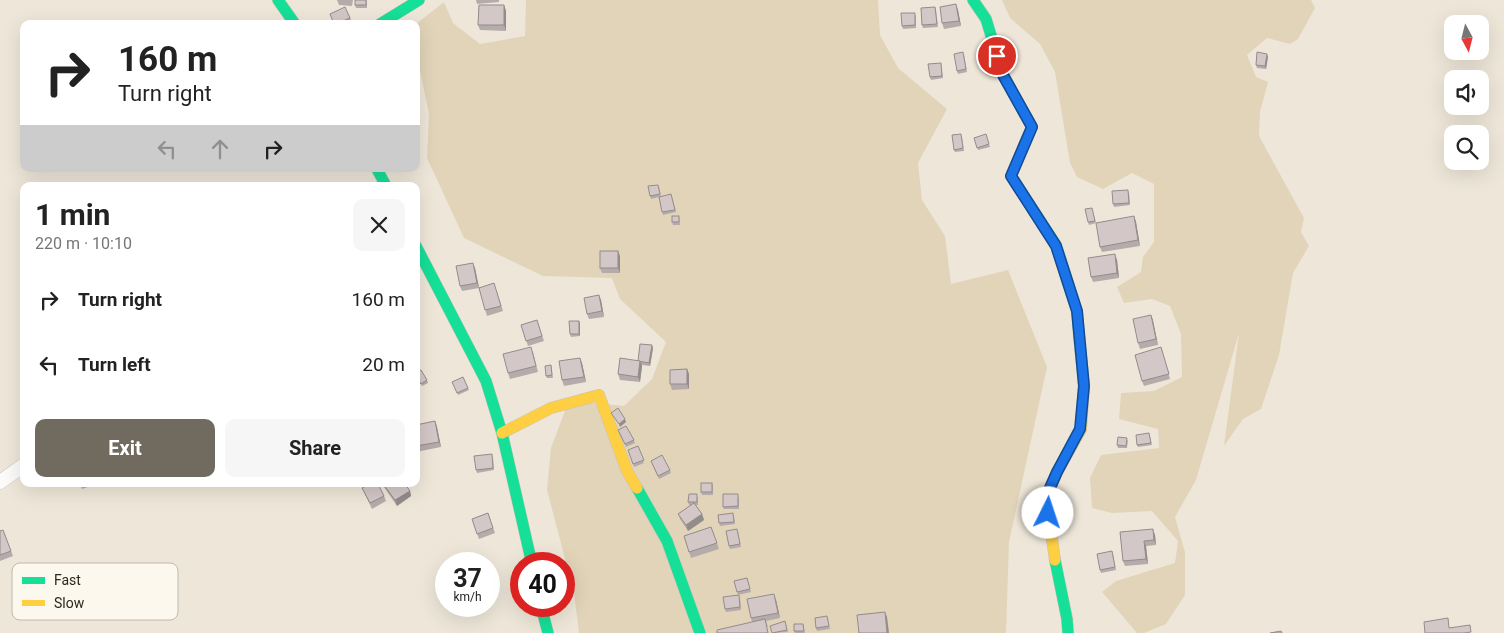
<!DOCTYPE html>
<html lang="en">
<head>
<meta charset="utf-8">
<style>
  :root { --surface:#fff; --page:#f6f6f6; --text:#222; --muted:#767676; --accent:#706a5f }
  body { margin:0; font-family:Roboto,sans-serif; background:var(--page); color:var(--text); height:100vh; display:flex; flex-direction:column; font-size:19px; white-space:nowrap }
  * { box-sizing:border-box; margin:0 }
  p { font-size:16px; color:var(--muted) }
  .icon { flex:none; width:28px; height:28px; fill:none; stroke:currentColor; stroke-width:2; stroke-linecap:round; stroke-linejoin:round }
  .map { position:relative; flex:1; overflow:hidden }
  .details { position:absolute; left:20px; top:182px; width:400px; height:305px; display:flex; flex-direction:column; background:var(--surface); border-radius:10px; box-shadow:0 5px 20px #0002 }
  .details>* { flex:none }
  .guide { position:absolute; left:20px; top:20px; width:400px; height:152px; border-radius:10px; box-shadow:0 5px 20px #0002; background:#fff; color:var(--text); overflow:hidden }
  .needle { width:32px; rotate:173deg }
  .fabs { position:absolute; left:1444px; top:15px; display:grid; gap:10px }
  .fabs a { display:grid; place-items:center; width:45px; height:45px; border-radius:10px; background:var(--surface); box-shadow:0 5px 20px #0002; font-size:25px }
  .speed { position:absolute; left:435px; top:552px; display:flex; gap:10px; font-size:25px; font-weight:700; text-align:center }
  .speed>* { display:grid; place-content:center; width:65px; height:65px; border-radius:50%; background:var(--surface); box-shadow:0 5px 20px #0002; line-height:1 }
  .speed small { font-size:12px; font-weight:400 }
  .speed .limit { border:8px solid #d22; background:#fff; color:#111 }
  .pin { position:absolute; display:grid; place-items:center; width:42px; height:42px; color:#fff; margin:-21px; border:2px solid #fff; border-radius:50%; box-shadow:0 1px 5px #0007 }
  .me { position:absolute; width:55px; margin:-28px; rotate:4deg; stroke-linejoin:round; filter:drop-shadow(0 0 4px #0008) }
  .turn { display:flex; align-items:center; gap:18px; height:105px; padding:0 15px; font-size:22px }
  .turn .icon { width:65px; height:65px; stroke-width:2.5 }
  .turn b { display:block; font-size:35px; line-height:42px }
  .lanes { display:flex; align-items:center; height:48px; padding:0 15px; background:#0003; justify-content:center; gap:25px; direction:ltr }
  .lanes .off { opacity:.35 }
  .round { display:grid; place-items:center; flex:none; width:52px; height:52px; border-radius:10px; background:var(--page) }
  .summary { display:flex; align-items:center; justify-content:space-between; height:85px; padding:0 15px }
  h1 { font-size:30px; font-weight:700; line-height:38px }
  .primary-button { display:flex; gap:10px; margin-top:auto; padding:10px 15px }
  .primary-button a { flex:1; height:58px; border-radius:10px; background:var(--accent); color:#fff; font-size:20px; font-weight:700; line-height:58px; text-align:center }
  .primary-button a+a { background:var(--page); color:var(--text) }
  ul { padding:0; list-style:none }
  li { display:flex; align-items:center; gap:15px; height:65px; padding:0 15px }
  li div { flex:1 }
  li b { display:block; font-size:19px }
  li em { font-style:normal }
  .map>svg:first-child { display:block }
  .green { fill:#e1d4b9 }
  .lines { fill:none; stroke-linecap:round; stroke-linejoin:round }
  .street-casing { stroke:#c7c2b7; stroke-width:15 }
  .fast-casing { stroke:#c7c2b7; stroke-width:12 }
  .slow-casing { stroke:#c7c2b7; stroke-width:12 }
  .street { stroke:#fcfbf9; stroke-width:14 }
  .fast { stroke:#16e098; stroke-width:11 }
  .slow { stroke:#ffcf43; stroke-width:11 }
  .wall { fill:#b6abab }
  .shaded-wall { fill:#948b8b }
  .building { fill:#d4c7c7; stroke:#948b8b }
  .route-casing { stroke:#114b97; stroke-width:12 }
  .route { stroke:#1a73e8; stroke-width:9 }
  .key { fill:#fdf8ee; stroke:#beb9af; stroke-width:1 }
  .key-label { font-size:14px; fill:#2c271d }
</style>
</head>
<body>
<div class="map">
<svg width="1504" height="633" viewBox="0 0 1504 633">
  <rect width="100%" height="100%" fill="#eee7d9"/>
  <g class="green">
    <path d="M526,0H878L880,35L898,68L947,109L918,163L922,200L945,236L951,284L1008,270L1047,367L1009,542L1006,633H579L574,593L547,490L551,448L566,408L586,402L624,406L652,379L666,342L620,299L612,278L543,276L464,238L427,158L429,114L416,52V24L444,2L453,23L480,44L525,36Z"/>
    <path d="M1002,0H1311L1315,8L1298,39L1290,44L1267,38L1247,55L1256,77L1268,82L1260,112L1259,136L1304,218L1301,232L1309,246L1293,273L1279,355L1261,409L1243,419L1224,446L1239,333L1196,480L1175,517L1185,552V595L1166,624L1144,633H1137L1102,592L1116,581L1175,563L1178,541L1152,511L1112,513L1092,508L1090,478L1101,455L1159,448L1158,429L1119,419L1121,393L1154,391L1182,377L1181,334L1170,306L1152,299L1124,303L1117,287L1141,272L1143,257L1154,242V184L1132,173L1103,189L1077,177L1070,163L1055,72L1040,44L1010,18Z"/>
  </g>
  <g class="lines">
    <defs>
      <path id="street" d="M0,482L24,465"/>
      <g id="fast">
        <path d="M278,0L295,24"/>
        <path d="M973,0L986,19L1003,75L1032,127L1011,176L1056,245L1077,311L1079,336"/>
        <path d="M380,24L419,0"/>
        <path d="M377,169L386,186"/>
        <path d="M416,246L486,381L502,433L532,564"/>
        <path d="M637,488L667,541L700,633"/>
        <path d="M1055,560L1067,619L1068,633"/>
        <path d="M541,606L548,633"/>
      </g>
      <g id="slow">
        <path d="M502,433L551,408L599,395L627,471L637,488"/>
        <path d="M1055,560L1046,497L1057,472L1081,429L1084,386L1079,336"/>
      </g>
    </defs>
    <use href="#street" class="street-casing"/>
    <use href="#fast" class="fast-casing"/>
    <use href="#slow" class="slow-casing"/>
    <use href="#street" class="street"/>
    <use href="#fast" class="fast"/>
    <use href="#slow" class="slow"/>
  </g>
  <g class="wall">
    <path d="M337,0H353L352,6L339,5Z"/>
    <path d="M367,0V8H356L355,5Z"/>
    <path d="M476,0H499V2L477,4Z"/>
    <path d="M504,5L506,11V31L480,30L478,25Z"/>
    <path d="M345,7L351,20L343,24H334Z"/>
    <path d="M935,7L936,10L938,27L923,28L922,25Z"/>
    <path d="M958,10L961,26L944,29L942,23Z"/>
    <path d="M916,15V28L903,29L902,26Z"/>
    <path d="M964,55L967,72L958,74L957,71Z"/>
    <path d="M1268,57L1266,69L1257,68L1256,65Z"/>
    <path d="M941,63L943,78L931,80L930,77Z"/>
    <path d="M986,134L990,147L978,150L974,138Z"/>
    <path d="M962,137L964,151L955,152L954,150Z"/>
    <path d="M659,187L661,197H672L676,212L663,215L659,197L651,199L650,196Z"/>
    <path d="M1129,192L1130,205L1114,207L1113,204Z"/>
    <path d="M1093,211L1096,223L1089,225L1088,222Z"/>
    <path d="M679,216L680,225H673L672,222Z"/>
    <path d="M1134,216L1136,222L1140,246L1102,252L1100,247Z"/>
    <path d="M620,256V273H602L600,268Z"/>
    <path d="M1117,260L1119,278L1093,282L1091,277Z"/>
    <path d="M475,268L479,287L496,289L503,311L487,316L479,288L462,291L460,286Z"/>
    <path d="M601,300L604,317L589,319L587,314Z"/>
    <path d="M1151,315L1158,345L1140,349L1138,343Z"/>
    <path d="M537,320L544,341L528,346L521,325Z"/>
    <path d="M579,321L580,323V336L571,337L570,334Z"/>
    <path d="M1161,347L1170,379L1144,386L1142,381Z"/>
    <path d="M653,348L650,366L642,365V366L640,382L620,380L618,374L638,361Z"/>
    <path d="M533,352L538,372L510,379L508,373Z"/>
    <path d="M582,363L586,382L564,386L562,380Z"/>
    <path d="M551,365L553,378H547L546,376Z"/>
    <path d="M687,369L689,374V389L672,390L670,384Z"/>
    <path d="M416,372L427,380L428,383L422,386L416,376Z"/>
    <path d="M463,377L469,390L458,395L452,382Z"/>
    <path d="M435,421L437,427L441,447L416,452V425Z"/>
    <path d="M619,433L634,440L635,443L626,447Z"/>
    <path d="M1149,433L1152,445L1138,447L1137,445Z"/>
    <path d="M1128,440L1127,448H1118L1117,445Z"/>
    <path d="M638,446L644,463L634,467L628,450Z"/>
    <path d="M493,457L494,470L477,473L476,470Z"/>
    <path d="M652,464L670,470L671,473L659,479Z"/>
    <path d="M712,483L713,486V495H702L701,492Z"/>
    <path d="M80,484H96L82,489Z"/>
    <path d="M382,484H405L410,491L411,496L397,506Z"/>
    <path d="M362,488L384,496L386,501L372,509Z"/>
    <path d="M698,497V505H696L702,514L704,520L688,531L680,519L678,514L691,505H689L688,502Z"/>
    <path d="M739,497V509H724L723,507Z"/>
    <path d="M488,513L495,533L479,539L472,519Z"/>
    <path d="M734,516L735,524L720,526L719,523Z"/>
    <path d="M711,527L719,549L691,558L684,536Z"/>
    <path d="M3,530L13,556L0,561V531Z"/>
    <path d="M738,532L741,547L730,549L729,546Z"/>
    <path d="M1120,532L1155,535L1156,545L1146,546L1148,564L1125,566L1123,561Z"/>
    <path d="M1113,554L1116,570L1101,573L1100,570Z"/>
    <path d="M747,578L751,592L738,595L734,581Z"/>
    <path d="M740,598L741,610L726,612L725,609Z"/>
    <path d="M776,600L780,618L766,621L768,627L752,622L751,618Z"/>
    <path d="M827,616L830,629L817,631L816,628Z"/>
    <path d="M785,621L788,632L772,633Z"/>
    <path d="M803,624L805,633H795L794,631Z"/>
  </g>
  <g class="shaded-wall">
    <path d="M956,4L958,10L961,26L959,21Z"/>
    <path d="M504,5L506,11V31L504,25Z"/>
    <path d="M1267,54L1268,57L1266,69L1265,66Z"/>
    <path d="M1134,216L1136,222L1140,246L1138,240Z"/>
    <path d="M618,251L620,256V273L618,268Z"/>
    <path d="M1115,254L1117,260L1119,278L1117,273Z"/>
    <path d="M473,263L475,268L479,288L477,283Z"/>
    <path d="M599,295L601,300L604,317L602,311Z"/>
    <path d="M1151,315L1153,320L1158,345L1156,339Z"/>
    <path d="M579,321L580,323V336L579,334Z"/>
    <path d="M652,345L653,348L650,366L649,363Z"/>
    <path d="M580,358L582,363L586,382L584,377Z"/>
    <path d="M640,361L642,366L640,382L638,377Z"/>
    <path d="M687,369L689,374V389L687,384Z"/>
    <path d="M625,419L626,422L620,427L619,424Z"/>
    <path d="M435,421L437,427L441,447L439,442Z"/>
    <path d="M410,491L411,496L397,506L395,500Z"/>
    <path d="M702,514L704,520L688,531L686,525Z"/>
    <path d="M1153,529L1155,535L1156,545L1154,540Z"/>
    <path d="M1144,541L1146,546L1148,564L1146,559Z"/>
    <path d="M774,594L776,600L780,618L778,613Z"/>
    <path d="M885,612L887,617L889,633H887Z"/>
  </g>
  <g class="building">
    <rect x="355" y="0" width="11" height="5"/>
    <path d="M956,4L959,21L942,23L940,7Z"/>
    <path d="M479,5H504V25H478Z"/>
    <path d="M345,7L350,18L336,24H334L330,14Z"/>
    <path d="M935,7L937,24L922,25L921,8Z"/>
    <path d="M901,13H915V25L902,26Z"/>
    <path d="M963,52L966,69L957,71L954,54Z"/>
    <path d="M1257,52L1267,54L1265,66L1256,65Z"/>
    <path d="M941,63L942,76L930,77L928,64Z"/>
    <path d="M961,134L963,148L954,150L952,135Z"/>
    <path d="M986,134L989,144L977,148L974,138Z"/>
    <path d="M658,185L660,194L650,196L648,186Z"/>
    <path d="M1128,190L1129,203L1113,204L1112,191Z"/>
    <path d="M671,194L675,210L662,212L659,197Z"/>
    <path d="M1092,208L1095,221L1088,222L1085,209Z"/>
    <rect x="672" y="216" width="7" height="6"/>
    <path d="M1134,216L1138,240L1100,247L1096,223Z"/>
    <rect x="600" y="251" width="18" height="17"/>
    <path d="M1115,254L1117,273L1091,277L1088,258Z"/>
    <path d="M473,263L477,283L460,286L456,266Z"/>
    <path d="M494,283L501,306L485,310L479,288Z"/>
    <path d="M599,295L602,311L587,314L584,298Z"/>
    <path d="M1151,315L1156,339L1138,343L1133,319Z"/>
    <path d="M537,320L542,336L526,341L521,325Z"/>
    <path d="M569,321H579V334H570Z"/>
    <path d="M640,344L652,345L649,363L638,361Z"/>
    <path d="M531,347L536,366L508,373L503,354Z"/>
    <path d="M1161,347L1169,374L1142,381L1135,355Z"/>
    <path d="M580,358L584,377L562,380L559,361Z"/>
    <path d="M620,358L640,361L638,377L618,374Z"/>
    <path d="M551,365L552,375L546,376L545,366Z"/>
    <path d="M687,369V384H670V370Z"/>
    <path d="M421,370L427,380L421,384L416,375V372Z"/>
    <path d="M463,377L468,388L457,393L452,382Z"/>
    <path d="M618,408L625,419L619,424L611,413Z"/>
    <path d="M435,421L439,442L416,446V425Z"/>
    <path d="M626,426L634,440L625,444L618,430Z"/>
    <path d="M1149,433L1151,443L1137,445L1136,435Z"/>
    <path d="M1118,437L1127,438L1126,446L1117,445Z"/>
    <path d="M638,446L644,460L633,464L628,450Z"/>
    <path d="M492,454L493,468L476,470L474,456Z"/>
    <path d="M662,455L670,470L658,476L651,461Z"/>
    <rect x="701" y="483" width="11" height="9"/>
    <path d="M369,484H378L384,496L370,503L362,488Z"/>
    <path d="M383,484H405L410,491L395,500Z"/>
    <path d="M689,494H697V502H688Z"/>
    <path d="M723,494H738V506L723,507Z"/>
    <path d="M694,503L702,514L686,525L678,514Z"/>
    <path d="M488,513L493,528L477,534L472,519Z"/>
    <path d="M733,513L734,522L719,523L718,515Z"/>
    <path d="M711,527L717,543L689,552L684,536Z"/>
    <path d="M737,529L740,544L729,546L726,531Z"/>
    <path d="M1153,529L1154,540L1144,541L1146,559L1123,561L1120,532Z"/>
    <path d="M3,530L11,551L0,555V531Z"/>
    <path d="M1112,551L1115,567L1100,570L1097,554Z"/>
    <path d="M747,578L750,589L737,592L734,581Z"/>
    <path d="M774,594L778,613L751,618L747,599Z"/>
    <path d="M739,595L740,607L725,609L723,597Z"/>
    <path d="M885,612L887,633H859L857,615Z"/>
    <path d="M827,616L829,626L816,628L815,618Z"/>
    <path d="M1448,618L1449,628L1470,625L1471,632L1464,633H1425L1424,622Z"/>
    <path d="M765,619L768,633H717V630Z"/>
    <path d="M785,621L787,630L772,633L770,626Z"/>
    <path d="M794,624H803L804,631H794Z"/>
    <path d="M1281,631L1282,633H1270Z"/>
  </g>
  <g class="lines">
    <defs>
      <path id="route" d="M997,56L1003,75L1032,127L1011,176L1056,246L1077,311L1084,386L1080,429L1057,472L1046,497L1048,513"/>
    </defs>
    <use href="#route" class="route-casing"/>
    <use href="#route" class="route"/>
  </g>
  <rect x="12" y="563" width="166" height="57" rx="8" class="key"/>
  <rect x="22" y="577" width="23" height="7" fill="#16e098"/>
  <rect x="22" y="600" width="23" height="6" fill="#ffcf43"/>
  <g class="key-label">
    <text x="54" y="585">Fast</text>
    <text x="54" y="608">Slow</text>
  </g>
</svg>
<div class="fabs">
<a><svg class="needle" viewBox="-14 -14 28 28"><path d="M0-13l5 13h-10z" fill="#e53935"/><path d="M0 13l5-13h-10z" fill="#767676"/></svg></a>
<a><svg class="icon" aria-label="sound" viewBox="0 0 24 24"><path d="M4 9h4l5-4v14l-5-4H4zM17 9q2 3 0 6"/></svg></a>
<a><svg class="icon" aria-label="search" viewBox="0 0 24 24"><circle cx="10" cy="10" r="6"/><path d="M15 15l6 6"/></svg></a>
</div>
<div class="speed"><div>37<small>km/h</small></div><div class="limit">40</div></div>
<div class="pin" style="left:997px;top:56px;background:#d93025"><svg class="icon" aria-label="arrive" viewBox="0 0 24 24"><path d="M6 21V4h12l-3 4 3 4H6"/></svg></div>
<svg class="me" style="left:1048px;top:513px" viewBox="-20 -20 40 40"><circle r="19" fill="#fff"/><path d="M0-13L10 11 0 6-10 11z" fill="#1a73e8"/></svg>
<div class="guide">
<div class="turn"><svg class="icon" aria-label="right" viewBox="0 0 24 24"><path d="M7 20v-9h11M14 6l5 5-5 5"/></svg><div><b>160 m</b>Turn right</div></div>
<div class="lanes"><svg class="icon off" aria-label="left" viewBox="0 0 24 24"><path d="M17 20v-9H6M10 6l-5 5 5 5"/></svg><svg class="icon off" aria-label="ahead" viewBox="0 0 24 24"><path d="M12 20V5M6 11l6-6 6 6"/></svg><svg class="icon" aria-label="right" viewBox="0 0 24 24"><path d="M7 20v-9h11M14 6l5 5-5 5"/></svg></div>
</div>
<section class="details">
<div class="summary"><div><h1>1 min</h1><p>220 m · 10:10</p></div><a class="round"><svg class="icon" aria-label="close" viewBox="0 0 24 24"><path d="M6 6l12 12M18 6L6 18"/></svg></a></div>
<ul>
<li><svg class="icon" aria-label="right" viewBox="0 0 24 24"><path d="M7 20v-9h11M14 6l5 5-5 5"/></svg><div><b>Turn right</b></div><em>160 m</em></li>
<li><svg class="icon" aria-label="left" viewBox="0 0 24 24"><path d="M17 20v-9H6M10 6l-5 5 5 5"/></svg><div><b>Turn left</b></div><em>20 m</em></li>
</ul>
<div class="primary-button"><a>Exit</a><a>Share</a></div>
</section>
</div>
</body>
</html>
